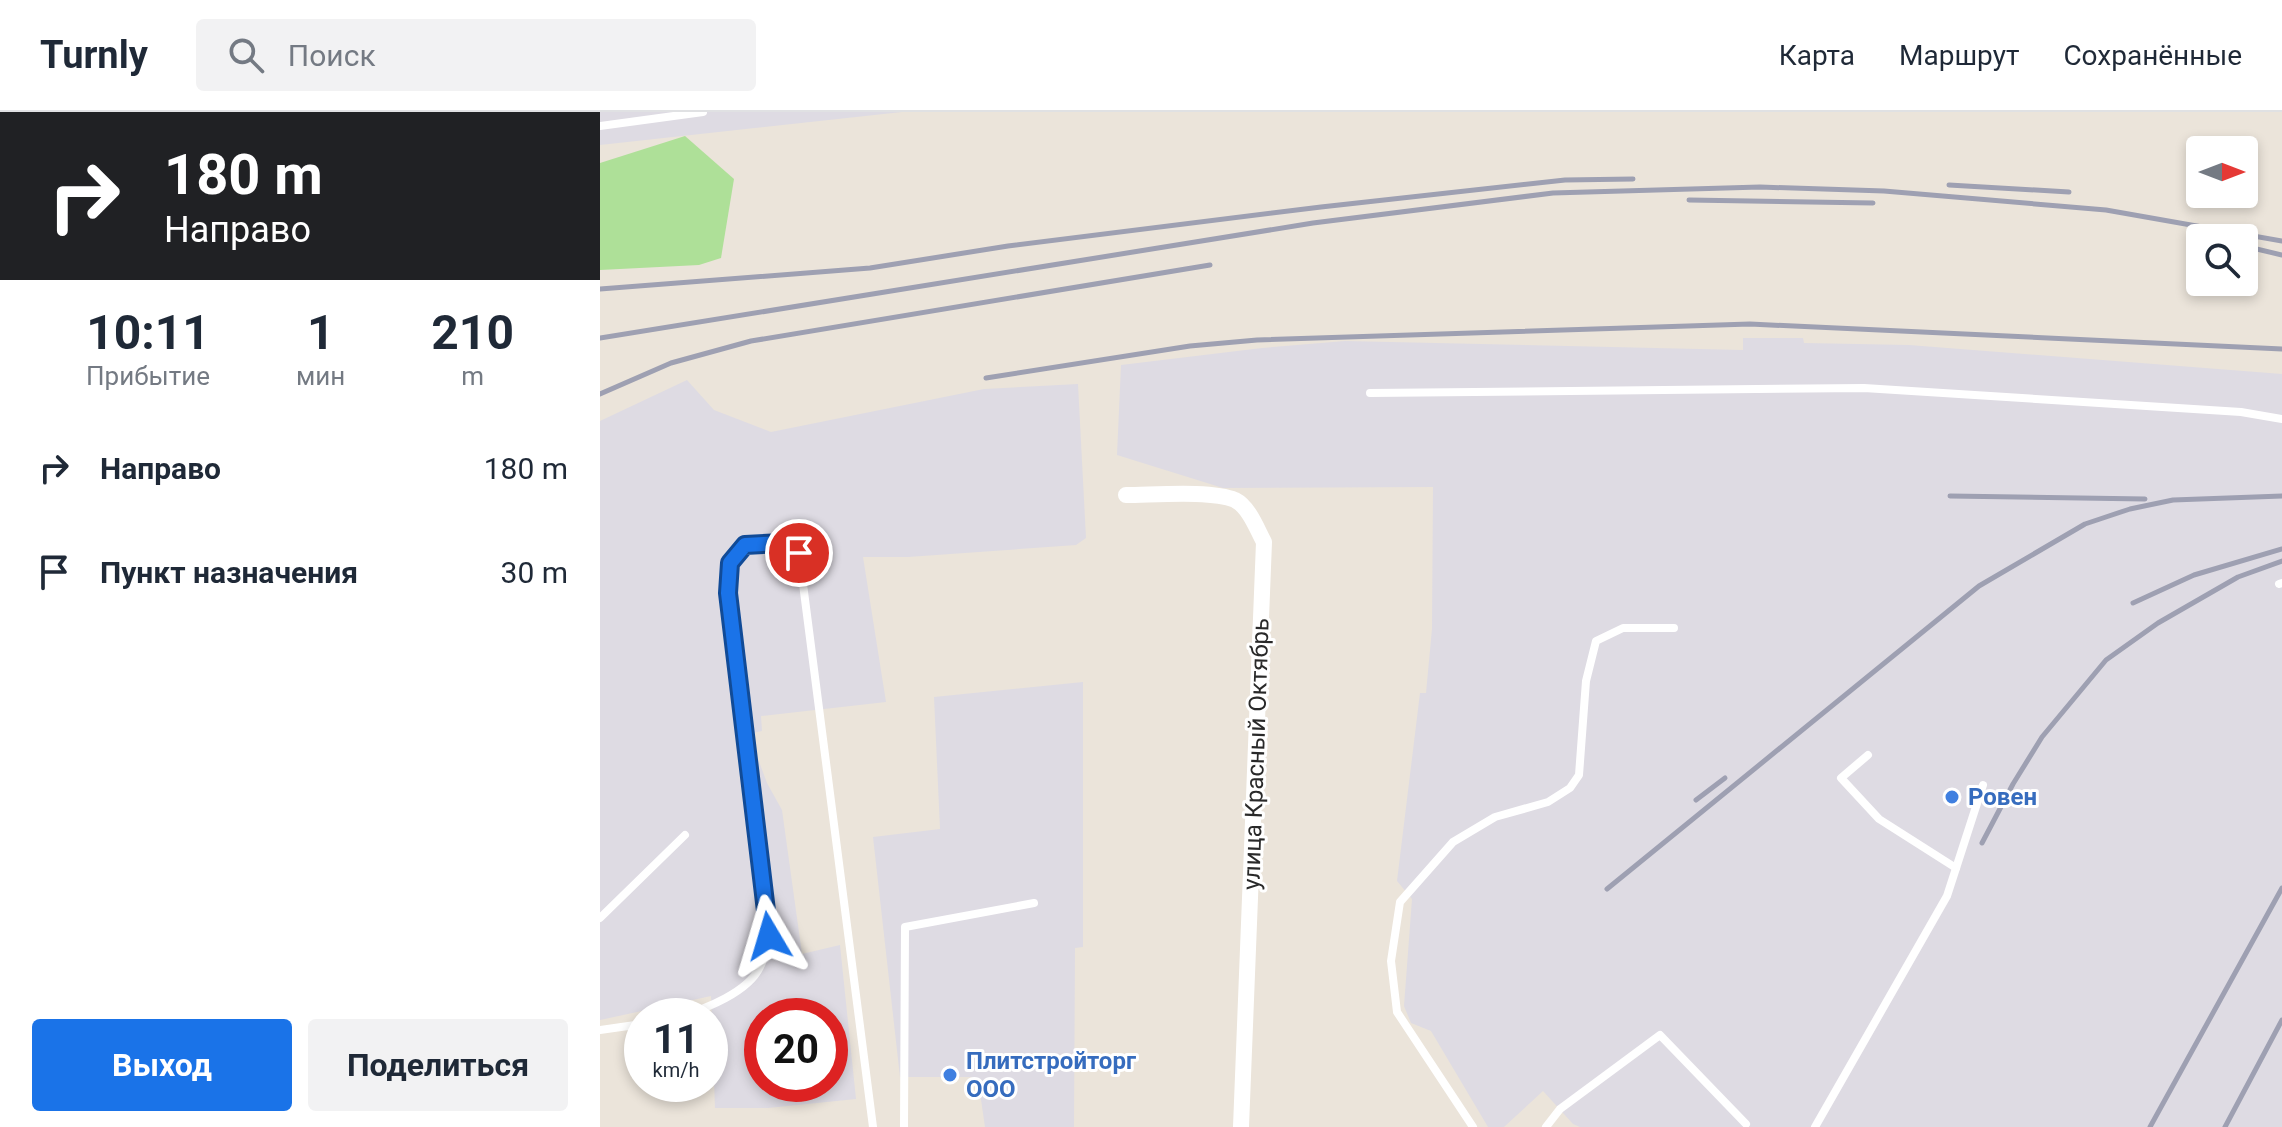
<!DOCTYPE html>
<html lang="ru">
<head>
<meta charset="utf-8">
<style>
  :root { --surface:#fff; --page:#f2f2f3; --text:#1f2937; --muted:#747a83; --line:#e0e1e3; --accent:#1a73e8 }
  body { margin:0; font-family:Roboto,sans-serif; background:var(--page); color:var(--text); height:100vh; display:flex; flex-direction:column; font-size:30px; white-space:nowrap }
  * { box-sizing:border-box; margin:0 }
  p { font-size:26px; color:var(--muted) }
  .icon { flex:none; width:44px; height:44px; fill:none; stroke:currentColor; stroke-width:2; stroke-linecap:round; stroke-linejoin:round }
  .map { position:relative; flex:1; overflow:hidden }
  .drawer { display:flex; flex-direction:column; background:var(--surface); width:600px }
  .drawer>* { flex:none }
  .top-card { background:#202124; color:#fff; overflow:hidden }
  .needle { width:52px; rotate:90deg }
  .tools { position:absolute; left:1586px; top:24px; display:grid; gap:16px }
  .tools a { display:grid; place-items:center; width:72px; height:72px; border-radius:8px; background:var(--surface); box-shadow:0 4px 12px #0003; font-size:40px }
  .speed { position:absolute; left:24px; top:886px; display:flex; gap:16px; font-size:40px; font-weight:700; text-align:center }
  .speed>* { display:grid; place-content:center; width:104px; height:104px; border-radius:50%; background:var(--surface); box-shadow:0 4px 12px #0003; line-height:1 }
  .speed small { font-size:20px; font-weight:400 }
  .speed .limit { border:12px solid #d22; background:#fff; color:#111 }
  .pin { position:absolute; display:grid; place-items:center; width:68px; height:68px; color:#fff; margin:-34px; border:4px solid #fff; border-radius:50%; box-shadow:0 2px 8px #0007 }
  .me { position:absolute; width:88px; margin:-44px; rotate:353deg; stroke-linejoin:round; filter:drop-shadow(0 0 6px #0008) }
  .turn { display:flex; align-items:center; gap:28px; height:168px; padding:0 32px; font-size:36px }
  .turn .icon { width:104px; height:104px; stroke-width:2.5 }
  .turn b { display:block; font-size:56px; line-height:68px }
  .eta { display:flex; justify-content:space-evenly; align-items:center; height:136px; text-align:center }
  .eta b { font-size:48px; font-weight:700; line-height:56px }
  .primary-button { display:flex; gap:16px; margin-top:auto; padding:16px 32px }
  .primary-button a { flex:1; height:92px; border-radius:8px; background:var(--accent); color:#fff; font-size:32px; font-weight:700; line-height:92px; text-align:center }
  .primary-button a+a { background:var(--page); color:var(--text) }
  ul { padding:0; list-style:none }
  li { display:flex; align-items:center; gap:24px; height:104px; padding:0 32px }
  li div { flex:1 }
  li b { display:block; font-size:30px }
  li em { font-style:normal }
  header { display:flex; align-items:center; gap:48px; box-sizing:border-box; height:112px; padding:0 40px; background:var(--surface); border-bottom:2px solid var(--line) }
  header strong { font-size:38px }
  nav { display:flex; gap:44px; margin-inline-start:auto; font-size:28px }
  .search { width:560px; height:72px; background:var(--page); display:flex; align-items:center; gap:20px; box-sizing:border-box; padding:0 28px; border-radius:8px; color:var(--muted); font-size:30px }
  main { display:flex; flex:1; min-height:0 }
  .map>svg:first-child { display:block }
  .industrial { fill:#dedbe3; fill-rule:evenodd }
  .green { fill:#aee098 }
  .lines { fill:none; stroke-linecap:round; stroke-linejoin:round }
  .service { stroke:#fff; stroke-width:8 }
  .minor { stroke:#fff; stroke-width:16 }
  .rail { stroke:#9ea0b2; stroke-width:5 }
  .route-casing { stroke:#114b97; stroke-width:20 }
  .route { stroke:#1a73e8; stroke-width:14 }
  .shop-dot { fill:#3f7fe0; stroke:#fff; stroke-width:3 }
  .labels { text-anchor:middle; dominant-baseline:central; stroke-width:6; stroke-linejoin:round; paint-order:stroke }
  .street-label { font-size:24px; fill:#292929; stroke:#fff }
  .shop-label { font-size:24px; font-weight:bold; fill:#366cbe; stroke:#fff; text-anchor:start }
</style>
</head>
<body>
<header>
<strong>Turnly</strong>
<div class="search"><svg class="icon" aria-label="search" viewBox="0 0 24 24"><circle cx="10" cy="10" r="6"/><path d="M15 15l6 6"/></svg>Поиск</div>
<nav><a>Карта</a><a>Маршрут</a><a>Сохранённые</a></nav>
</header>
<main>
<section class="drawer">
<div class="top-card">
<div class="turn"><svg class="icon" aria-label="right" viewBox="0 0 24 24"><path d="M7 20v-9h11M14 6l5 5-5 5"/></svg><div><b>180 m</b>Направо</div></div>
</div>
<div class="eta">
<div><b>10:11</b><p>Прибытие</p></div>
<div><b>1</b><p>мин</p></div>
<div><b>210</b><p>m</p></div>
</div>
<ul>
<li><svg class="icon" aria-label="right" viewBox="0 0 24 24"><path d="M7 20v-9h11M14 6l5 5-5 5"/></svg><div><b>Направо</b></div><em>180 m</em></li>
<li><svg class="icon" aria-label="arrive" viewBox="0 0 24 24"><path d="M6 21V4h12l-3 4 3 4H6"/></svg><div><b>Пункт назначения</b></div><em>30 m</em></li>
</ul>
<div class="primary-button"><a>Выход</a><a>Поделиться</a></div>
</section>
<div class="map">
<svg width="1682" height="1015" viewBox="0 0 1682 1015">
  <rect width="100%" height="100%" fill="#ebe4da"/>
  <g class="industrial">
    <path d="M0,0H302L0,33Z"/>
    <path d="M1143,226H1203L1204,231L1309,233L1682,262V1015H980L973,1012L943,979L904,1015H888L831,919L811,911L804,894L812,787L797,769L820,581H826L832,517L833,375L623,376L517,343L521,253L662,236L745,229L1143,238Z"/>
    <path d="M87,268L114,298L171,320L384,277L478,272L486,426L476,433L308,445H263L286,590L161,604L162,619L153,621L154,636L167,671L182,698L202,842L240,833L256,987L168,996H115L111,884L0,908V309ZM162,904H230V972H162Z"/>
    <path d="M483,570V835L475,836L474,1015H385L379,974L371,965H300L273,725L340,717L334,585Z"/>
  </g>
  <path class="green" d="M85,24L134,67L121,146L99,153L0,158V51Z"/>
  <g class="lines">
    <g class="service">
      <path d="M0,14L103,0"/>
      <path d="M770,281L1264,276L1641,300L1682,307"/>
      <path d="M1679,472L1682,471"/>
      <path d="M1268,643L1241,666L1279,707L1356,756"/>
      <path d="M0,806L85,723"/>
      <path d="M80,904C106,897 148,880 160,855C165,846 166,834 169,824L128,481L130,451L145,433L183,431L199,441L273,1015"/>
      <path d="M0,918L42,912"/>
      <path d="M304,1015L305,815L434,791"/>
      <path d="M873,1015L797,900L791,849L800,790L853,730L895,705L948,690L970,676L979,663L986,569L996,529L1023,516H1074"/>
      <path d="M946,1015L960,997L1060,923L1146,1012"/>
      <path d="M1215,1015L1347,784L1383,673"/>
    </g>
    <path class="minor" d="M526,383C553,383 612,378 635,388C649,395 657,417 664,430L641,1015"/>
    <g class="rail">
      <path d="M1349,73L1469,80"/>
      <path d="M1089,88L1273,91"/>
      <path d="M1644,134L1682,143"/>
      <path d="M0,177L270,156L408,134L721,95L965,68L1033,67"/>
      <path d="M0,226L713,111L953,81L1160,75L1284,79L1506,98L1682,129"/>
      <path d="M386,266L590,234L657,228L1150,212L1682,237"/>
      <path d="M0,282L71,251L151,229L610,153"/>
      <path d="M1350,384L1545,387"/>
      <path d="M1533,491L1594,463L1682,437"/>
      <path d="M1096,688L1125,666"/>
      <path d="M1382,731L1413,672L1442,625L1506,548L1558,511L1638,465L1682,449"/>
      <path d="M1007,777L1379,474L1485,412L1530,397L1573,388L1682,384"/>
      <path d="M1550,1015L1682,776"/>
      <path d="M1625,1015L1682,908"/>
    </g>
  </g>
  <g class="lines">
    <defs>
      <path id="route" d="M169,824L128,481L130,451L145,433L183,431L199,441"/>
    </defs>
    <use href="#route" class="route-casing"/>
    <use href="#route" class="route"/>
  </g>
  <g class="shop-dot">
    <circle cx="1352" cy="685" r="8"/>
    <circle cx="350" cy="963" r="8"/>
  </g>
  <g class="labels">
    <g class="street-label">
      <text transform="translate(656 642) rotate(-88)">улица Красный Октябрь</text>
    </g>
    <g class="shop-label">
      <text x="1368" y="685">Ровен</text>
      <text x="366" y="949">Плитстройторг<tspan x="366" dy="28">ООО</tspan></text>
    </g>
  </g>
</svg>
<div class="tools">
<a><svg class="needle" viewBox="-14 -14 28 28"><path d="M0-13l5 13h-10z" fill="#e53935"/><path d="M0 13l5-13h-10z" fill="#747a83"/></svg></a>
<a><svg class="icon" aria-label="search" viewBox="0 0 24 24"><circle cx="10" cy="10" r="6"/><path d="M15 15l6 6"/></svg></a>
</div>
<div class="speed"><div>11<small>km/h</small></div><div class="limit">20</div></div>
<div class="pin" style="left:199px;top:441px;background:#d93025"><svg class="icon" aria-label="arrive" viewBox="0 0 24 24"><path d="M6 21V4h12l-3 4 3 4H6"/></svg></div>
<svg class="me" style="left:169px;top:824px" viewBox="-20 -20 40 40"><path d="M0-17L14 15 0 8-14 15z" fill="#1a73e8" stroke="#fff" stroke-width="4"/></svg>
</div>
</main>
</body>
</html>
